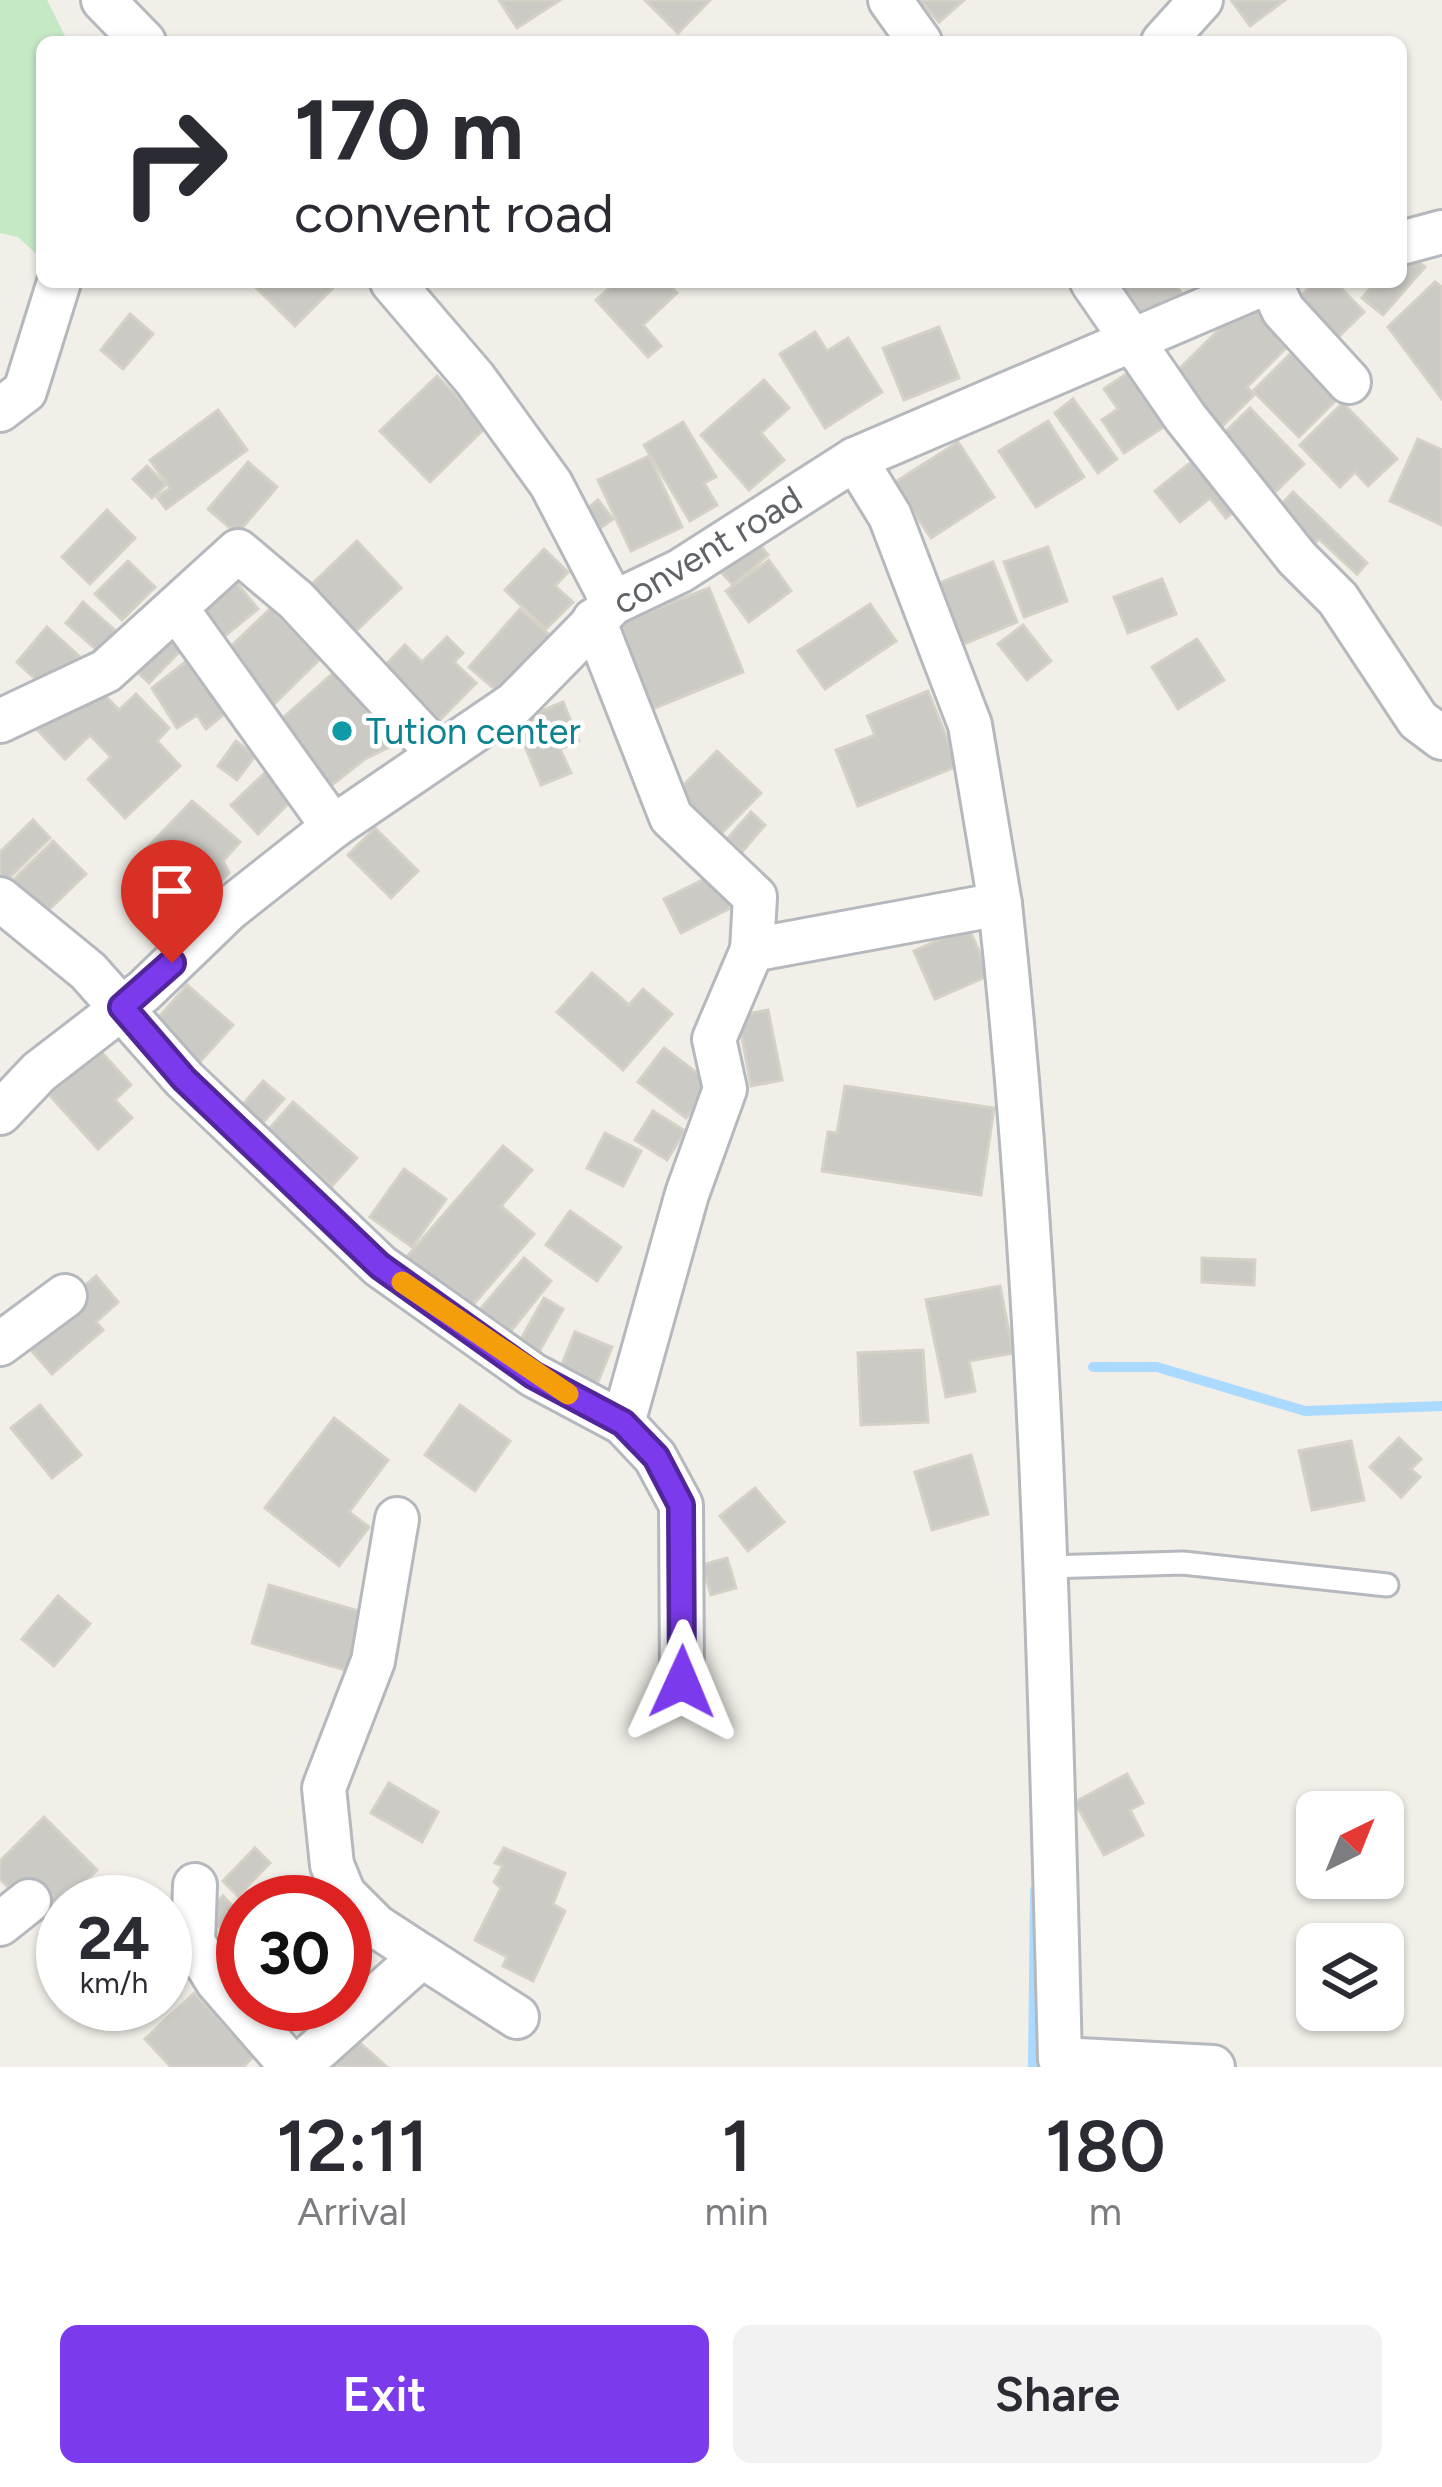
<!DOCTYPE html>
<html lang="en">
<head>
<meta charset="utf-8">
<style>
  :root { --surface:#fff; --page:#f2f2f3; --text:#2b2b33; --muted:#7c7c81; --accent:#7c3aed }
  body { margin:0; font-family:Figtree,sans-serif; background:var(--page); color:var(--text); height:100vh; display:flex; flex-direction:column; font-size:45px; white-space:nowrap }
  * { box-sizing:border-box; margin:0 }
  p { font-size:39px; color:var(--muted) }
  .icon { flex:none; width:66px; height:66px; fill:none; stroke:currentColor; stroke-width:2; stroke-linecap:round; stroke-linejoin:round }
  .map { position:relative; height:2067px; overflow:hidden }
  .panel { display:flex; flex-direction:column; background:var(--surface); flex:1 }
  .panel>* { flex:none }
  .guide { position:absolute; left:36px; top:36px; width:1371px; height:252px; border-radius:18px; box-shadow:0 3px 9px #0004; background:#fff; color:var(--text); overflow:hidden }
  .needle { width:78px; rotate:43deg }
  .fabs { position:absolute; left:1296px; top:1791px; display:grid; gap:24px }
  .fabs a { display:grid; place-items:center; width:108px; height:108px; border-radius:18px; background:var(--surface); box-shadow:0 3px 9px #0004; font-size:60px }
  .speed { position:absolute; left:36px; top:1875px; display:flex; gap:24px; font-size:60px; font-weight:700; text-align:center }
  .speed>* { display:grid; place-content:center; width:156px; height:156px; border-radius:50%; background:var(--surface); box-shadow:0 3px 9px #0004; line-height:1 }
  .speed small { font-size:30px; font-weight:400 }
  .speed .limit { border:18px solid #d22; background:#fff; color:#111 }
  .pin { position:absolute; display:grid; place-items:center; width:102px; height:102px; color:#fff; margin:-123px -51px; border-radius:50% 50% 50% 0; rotate:-45deg; box-shadow:0 0 12px #0007 }
  .pin .icon { rotate:45deg }
  .me { position:absolute; width:132px; margin:-66px; rotate:1deg; stroke-linejoin:round; filter:drop-shadow(0 0 9px #0008) }
  .turn { display:flex; align-items:center; gap:42px; height:252px; padding:0 60px; font-size:54px }
  .turn .icon { width:156px; height:156px; stroke-width:2.5 }
  .turn b { display:block; font-size:84px; line-height:102px }
  .eta { display:flex; justify-content:space-evenly; align-items:center; height:204px; text-align:center }
  .eta b { font-size:72px; font-weight:600; line-height:84px }
  .cta { display:flex; gap:24px; margin-top:auto; padding:24px 60px }
  .cta a { flex:1; height:138px; border-radius:18px; background:var(--accent); color:#fff; font-size:48px; font-weight:600; line-height:138px; text-align:center }
  .cta a+a { background:var(--page); color:var(--text) }
  .map>svg:first-child { display:block }
  .green { fill:#c5e8c5 }
  .lines { fill:none; stroke-linecap:round; stroke-linejoin:round }
  .stream { stroke:#aadaff; stroke-width:10 }
  .building { fill:#cccac5; stroke:#d6d1c6; stroke-width:3 }
  .service-casing { stroke:#b5b8bc; stroke-width:27 }
  .minor-casing { stroke:#b5b8bc; stroke-width:48 }
  .service { stroke:#fff; stroke-width:21 }
  .minor { stroke:#fff; stroke-width:42 }
  .route-casing { stroke:#51269a; stroke-width:30 }
  .route { stroke:#7c3aed; stroke-width:21 }
  .slow { stroke:#f59e0b; stroke-width:21 }
  .culture-dot { fill:#0f9aa8; stroke:#fff; stroke-width:4.5 }
  .labels { text-anchor:middle; dominant-baseline:central; stroke-width:9; stroke-linejoin:round; paint-order:stroke }
  .street-label { font-size:36px; fill:#5f6368; stroke:#fff }
  .culture-label { font-size:36px; fill:#0d838f; stroke:#fff; text-anchor:start }
</style>
</head>
<body>
<div class="map">
<svg width="1442" height="2067" viewBox="0 0 1442 2067">
  <rect width="100%" height="100%" fill="#f1efe8"/>
  <path class="green" d="M0,0H47L68,42H42V259L18,237L0,233Z"/>
  <g class="lines">
    <g class="stream">
      <path d="M1093,1367H1157L1305,1411L1442,1406"/>
      <path d="M1033,2067L1035,1890"/>
    </g>
  </g>
  <g class="building">
    <path d="M499,0H560L517,28Z"/>
    <path d="M645,0H710L678,33Z"/>
    <path d="M920,0H964L939,22Z"/>
    <path d="M1231,0H1285L1250,26Z"/>
    <path d="M1404,250L1425,267L1383,315L1362,298L1376,282H1401Z"/>
    <path d="M250,282H339L295,326Z"/>
    <path d="M616,282H667L677,293L643,325L661,346L648,357L596,300Z"/>
    <path d="M1114,282H1174L1182,294L1142,322Z"/>
    <path d="M1315,282H1335L1364,312L1328,347L1290,307Z"/>
    <path d="M1435,282L1442,287V399L1388,327Z"/>
    <path d="M1250,299L1292,342L1247,387L1254,395L1218,430L1169,379Z"/>
    <path d="M130,314L153,334L123,369L101,350Z"/>
    <path d="M939,327L959,378L904,400L883,348Z"/>
    <path d="M815,332L827,351L848,338L882,392L825,428L780,354Z"/>
    <path d="M1297,347L1343,393L1299,437L1253,391Z"/>
    <path d="M1141,364L1177,418L1124,453L1102,420L1118,409L1104,389Z"/>
    <path d="M437,376L486,427L430,482L380,431Z"/>
    <path d="M764,380L789,408L761,433L784,460L749,490L701,435Z"/>
    <path d="M1073,399L1117,459L1098,473L1055,413Z"/>
    <path d="M1343,403L1397,459L1368,486L1355,472L1340,487L1300,445Z"/>
    <path d="M1250,408L1304,464L1268,499L1213,444Z"/>
    <path d="M218,410L247,450L166,509L157,497L170,488L150,460Z"/>
    <path d="M1048,421L1084,477L1036,507L999,451Z"/>
    <path d="M683,422L716,477L704,483L717,505L690,521L644,445Z"/>
    <path d="M1418,439L1442,450V525L1390,501Z"/>
    <path d="M958,442L994,497L931,538L894,483Z"/>
    <path d="M649,456L682,527L631,551L598,480Z"/>
    <path d="M1195,459L1236,509L1226,518L1210,498L1180,522L1155,491Z"/>
    <path d="M248,462L277,487L237,534L208,509Z"/>
    <path d="M147,466L166,485L152,498L133,479Z"/>
    <path d="M1293,492L1367,563L1357,574L1319,539L1310,548L1273,513Z"/>
    <path d="M598,500L613,519L595,532L581,514Z"/>
    <path d="M107,510L135,538L90,584L62,557Z"/>
    <path d="M357,541L401,588L354,633L309,587Z"/>
    <path d="M757,541L768,555L733,585L721,572Z"/>
    <path d="M1048,547L1067,601L1024,617L1004,562Z"/>
    <path d="M544,549L568,572L555,586L573,602L546,629L505,590Z"/>
    <path d="M769,560L791,591L749,622L726,591Z"/>
    <path d="M128,561L155,587L122,620L95,594Z"/>
    <path d="M993,562L1017,622L949,650L939,626L954,621L939,583Z"/>
    <path d="M227,571L258,609L220,640L189,603Z"/>
    <path d="M1162,579L1176,614L1128,633L1114,597Z"/>
    <path d="M709,588L743,672L640,714L605,629Z"/>
    <path d="M83,602L117,632L99,652L66,623Z"/>
    <path d="M870,604L896,641L825,689L798,651Z"/>
    <path d="M271,608L320,659L268,710L218,659Z"/>
    <path d="M520,609L555,640L505,698L469,667Z"/>
    <path d="M166,618L190,641L149,683L125,660Z"/>
    <path d="M1023,625L1051,661L1027,680L998,644Z"/>
    <path d="M47,627L80,657L50,692L17,662Z"/>
    <path d="M447,637L463,653L454,662L476,683L429,731L375,676L405,645L422,662Z"/>
    <path d="M1197,639L1224,680L1178,709L1152,667Z"/>
    <path d="M188,660L204,686L212,678L236,704L206,729L197,715L177,728L152,688Z"/>
    <path d="M343,664L412,736L365,759L319,795L274,726Z"/>
    <path d="M83,673L119,710L136,694L169,728L157,741L180,766L125,818L88,779L111,757L90,735L65,759L31,723Z"/>
    <path d="M928,691L958,766L858,806L836,750L875,735L867,716Z"/>
    <path d="M563,702L579,741L560,749L571,773L541,785L515,722Z"/>
    <path d="M236,741L255,756L237,780L218,766Z"/>
    <path d="M717,751L761,793L716,839L672,797Z"/>
    <path d="M270,768L297,795L258,834L231,805Z"/>
    <path d="M192,801L240,842L223,861L229,873L219,883L212,879L194,896L142,853Z"/>
    <path d="M751,812L765,825L742,852L727,839Z"/>
    <path d="M33,820L50,838L0,887V852Z"/>
    <path d="M375,828L418,871L391,898L348,855Z"/>
    <path d="M53,841L86,874L34,924L2,891Z"/>
    <path d="M719,872L736,905L681,933L664,899Z"/>
    <path d="M968,927L990,975L935,999L914,951Z"/>
    <path d="M592,973L629,1005L643,989L672,1014L623,1070L557,1012Z"/>
    <path d="M187,985L233,1025L199,1063L153,1024Z"/>
    <path d="M768,1010L782,1080L751,1086L738,1016Z"/>
    <path d="M96,1046L131,1085L115,1100L132,1118L98,1149L46,1091Z"/>
    <path d="M664,1048L713,1085L686,1118L638,1082Z"/>
    <path d="M263,1081L284,1099L259,1127L238,1110Z"/>
    <path d="M845,1086L994,1108L981,1195L822,1171L828,1132L837,1133Z"/>
    <path d="M293,1102L357,1158L332,1186L268,1130Z"/>
    <path d="M653,1111L685,1131L667,1160L635,1140Z"/>
    <path d="M605,1133L641,1151L623,1186L587,1168Z"/>
    <path d="M503,1146L532,1170L501,1206L534,1234L466,1313L404,1260Z"/>
    <path d="M404,1169L446,1199L412,1247L370,1217Z"/>
    <path d="M570,1211L621,1247L597,1281L546,1245Z"/>
    <path d="M524,1258L551,1281L506,1337L477,1313Z"/>
    <path d="M1202,1258L1255,1260L1254,1285L1202,1282Z"/>
    <path d="M96,1276L118,1302L96,1322L103,1330L52,1374L21,1339Z"/>
    <path d="M1000,1286L1013,1353L969,1361L975,1391L946,1397L926,1300Z"/>
    <path d="M544,1298L563,1309L539,1352L520,1341Z"/>
    <path d="M575,1332L612,1347L597,1384L560,1369Z"/>
    <path d="M923,1350L928,1422L861,1425L858,1353Z"/>
    <path d="M40,1405L81,1455L52,1478L11,1428Z"/>
    <path d="M460,1405L510,1441L475,1491L425,1455Z"/>
    <path d="M334,1418L388,1460L349,1512L369,1527L339,1566L265,1508Z"/>
    <path d="M1399,1438L1421,1459L1411,1469L1420,1477L1401,1497L1370,1467Z"/>
    <path d="M1351,1441L1364,1500L1312,1510L1299,1451Z"/>
    <path d="M971,1455L988,1514L932,1530L915,1472Z"/>
    <path d="M755,1488L784,1522L748,1551L720,1516Z"/>
    <path d="M727,1558L736,1588L711,1595L702,1565Z"/>
    <path d="M269,1585L369,1614L352,1672L252,1643Z"/>
    <path d="M58,1596L90,1624L54,1666L22,1639Z"/>
    <path d="M1127,1774L1143,1803L1130,1810L1143,1835L1104,1855L1075,1802Z"/>
    <path d="M389,1783L438,1812L422,1842L371,1813Z"/>
    <path d="M44,1817L97,1870L58,1910L27,1879L14,1893L0,1879V1861Z"/>
    <path d="M255,1848L270,1863L238,1896L223,1881Z"/>
    <path d="M504,1848L565,1873L553,1904L565,1911L533,1981L503,1966L507,1957L475,1940L501,1888L494,1882L503,1866L495,1863Z"/>
    <path d="M223,1896L243,1917L227,1935L206,1913Z"/>
    <path d="M194,1993L254,2056L243,2067H171L145,2039Z"/>
    <path d="M351,2035L387,2067H323Z"/>
  </g>
  <g class="lines">
    <defs>
      <path id="service" d="M1047,1567L1183,1563L1387,1585"/>
      <g id="minor">
        <path d="M103,0L144,42"/>
        <path d="M890,0L920,42"/>
        <path d="M1163,42L1201,0"/>
        <path d="M1401,243L1442,232"/>
        <path d="M392,282L475,379L551,484L613,603"/>
        <path d="M1092,282L1185,417L1297,558L1338,599L1418,720L1442,738"/>
        <path d="M1270,282L1283,310L1349,382"/>
        <path d="M0,410L25,391L59,282"/>
        <path d="M855,459L890,516L970,725L1000,904"/>
        <path d="M177,609L333,827"/>
        <path d="M594,620L671,817L755,897L752,950L1000,904C1042,1287 1050,1673 1060,2059L1213,2067"/>
        <path d="M0,721L106,671L238,551L296,600L438,753"/>
        <path d="M0,899L88,971L184,1079L380,1266L533,1375L623,1423L655,1457L681,1505L682,1682"/>
        <path d="M0,1113L39,1072L144,991L229,909L333,827L515,703L613,603L680,571L855,459L1268,282"/>
        <path d="M0,1344L65,1296"/>
        <path d="M623,1423L687,1194L725,1089L714,1039L752,950"/>
        <path d="M397,1519L373,1661L324,1788L332,1865L344,1894L376,1926L422,1956"/>
        <path d="M195,1885L193,1942L217,1981L292,2067"/>
        <path d="M0,1924L29,1901"/>
        <path d="M298,2067L422,1956L517,2017"/>
      </g>
    </defs>
    <use href="#service" class="service-casing"/>
    <use href="#minor" class="minor-casing"/>
    <use href="#service" class="service"/>
    <use href="#minor" class="minor"/>
  </g>
  <g class="lines">
    <defs>
      <path id="route" d="M172,963L122,1007L184,1079L380,1266L533,1375L623,1423L656,1457L681,1505L682,1682"/>
    </defs>
    <use href="#route" class="route-casing"/>
    <use href="#route" class="route"/>
    <path class="slow" d="M402,1282L568,1394"/>
  </g>
  <circle class="culture-dot" cx="342" cy="731" r="12"/>
  <g class="labels">
    <g class="street-label">
      <text transform="translate(707 550) rotate(-31)">convent road</text>
    </g>
    <g class="culture-label">
      <text x="366" y="731">Tution center</text>
    </g>
  </g>
</svg>
<div class="fabs">
<a><svg class="needle" viewBox="-14 -14 28 28"><path d="M0-13l5 13h-10z" fill="#e53935"/><path d="M0 13l5-13h-10z" fill="#7c7c81"/></svg></a>
<a><svg class="icon" aria-label="layers" viewBox="0 0 24 24"><path d="M12 4l9 5-9 5-9-5zM3 14l9 5 9-5"/></svg></a>
</div>
<div class="speed"><div>24<small>km/h</small></div><div class="limit">30</div></div>
<div class="pin" style="left:172px;top:963px;background:#d93025"><svg class="icon" aria-label="arrive" viewBox="0 0 24 24"><path d="M6 21V4h12l-3 4 3 4H6"/></svg></div>
<svg class="me" style="left:682px;top:1682px" viewBox="-20 -20 40 40"><path d="M0-17L14 15 0 8-14 15z" fill="#7c3aed" stroke="#fff" stroke-width="4"/></svg>
<div class="guide">
<div class="turn"><svg class="icon" aria-label="right" viewBox="0 0 24 24"><path d="M7 20v-9h11M14 6l5 5-5 5"/></svg><div><b>170 m</b>convent road</div></div>
</div>
</div>
<section class="panel">
<div class="eta">
<div><b>12:11</b><p>Arrival</p></div>
<div><b>1</b><p>min</p></div>
<div><b>180</b><p>m</p></div>
</div>
<div class="cta"><a>Exit</a><a>Share</a></div>
</section>
</body>
</html>
